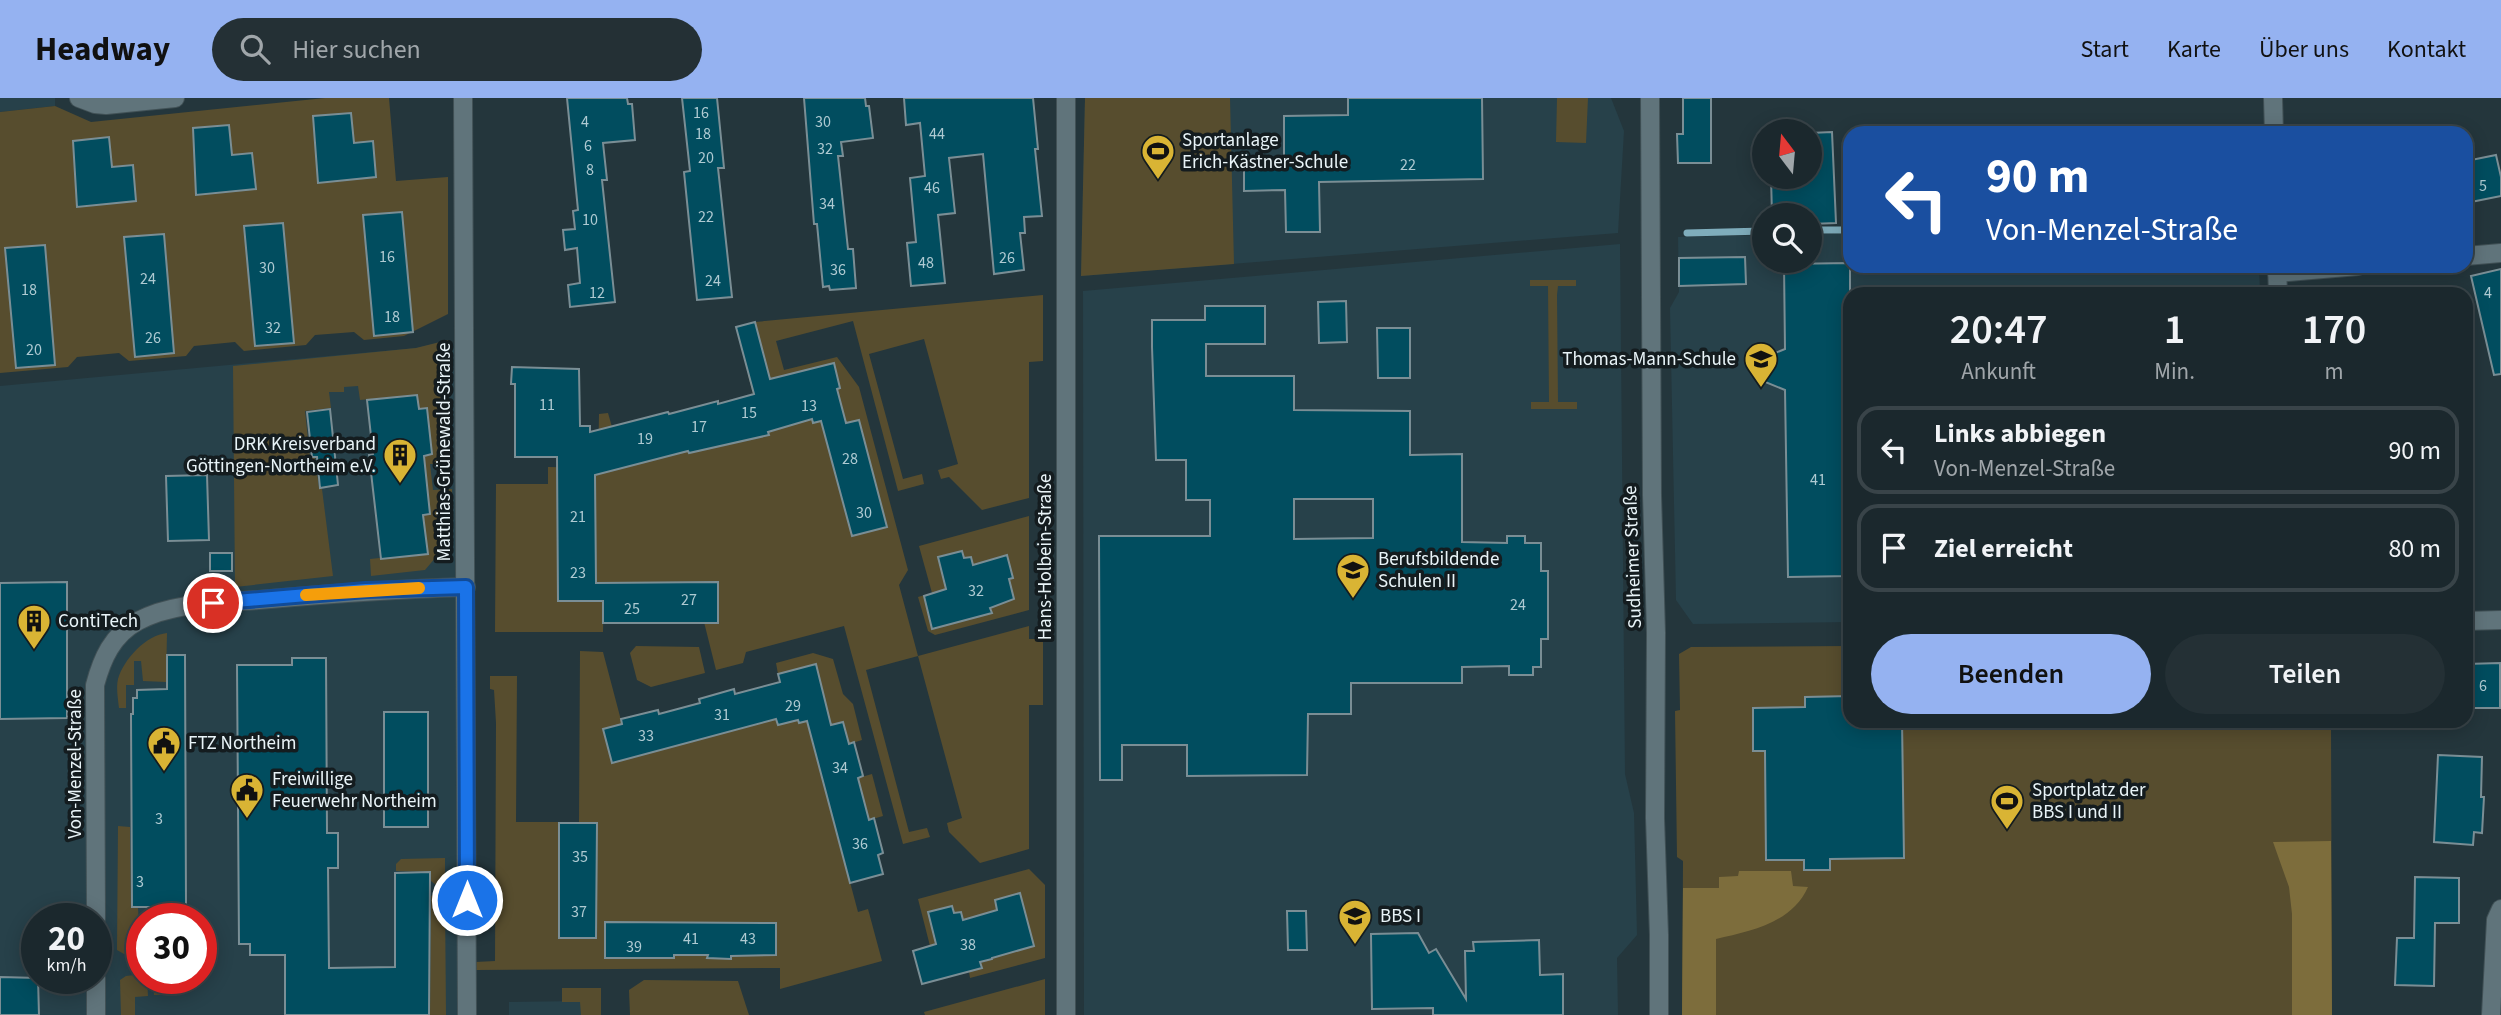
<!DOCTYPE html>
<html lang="de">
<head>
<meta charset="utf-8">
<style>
  :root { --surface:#1b282d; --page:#243035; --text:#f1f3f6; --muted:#a0a6aa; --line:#394449; --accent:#95b2f1 }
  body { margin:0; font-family:"Source Sans 3",sans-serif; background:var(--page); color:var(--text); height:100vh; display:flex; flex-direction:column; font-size:26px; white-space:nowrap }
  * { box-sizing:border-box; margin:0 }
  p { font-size:23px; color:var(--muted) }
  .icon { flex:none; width:38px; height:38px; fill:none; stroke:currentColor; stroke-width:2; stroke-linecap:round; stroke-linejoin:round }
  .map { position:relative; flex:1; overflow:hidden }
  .details { position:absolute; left:1843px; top:189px; width:630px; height:441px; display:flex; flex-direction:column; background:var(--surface); border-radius:21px; box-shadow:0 4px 18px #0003,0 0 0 2px var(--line) }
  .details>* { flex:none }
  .top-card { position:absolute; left:1843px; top:28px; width:630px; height:147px; border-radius:21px; box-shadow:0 4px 18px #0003,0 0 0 2px var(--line); background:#1a4fa0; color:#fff; overflow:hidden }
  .needle { width:46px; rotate:344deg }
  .tools { position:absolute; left:1752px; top:21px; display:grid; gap:14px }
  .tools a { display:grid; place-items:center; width:70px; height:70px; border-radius:50%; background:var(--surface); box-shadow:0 4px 18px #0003,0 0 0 2px var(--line); font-size:35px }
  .speed { position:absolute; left:21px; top:805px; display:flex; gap:14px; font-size:35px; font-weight:700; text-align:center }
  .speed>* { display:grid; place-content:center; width:91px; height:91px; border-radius:50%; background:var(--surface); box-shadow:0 4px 18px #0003,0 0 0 2px var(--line); line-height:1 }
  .speed small { font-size:18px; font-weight:400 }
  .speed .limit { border:10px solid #d22; background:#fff; color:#111 }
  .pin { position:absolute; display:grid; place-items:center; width:60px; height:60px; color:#fff; margin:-30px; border:4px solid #fff; border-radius:50%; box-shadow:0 2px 7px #0007 }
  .me { position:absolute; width:77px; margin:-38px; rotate:0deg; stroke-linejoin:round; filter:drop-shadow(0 0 5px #0008) }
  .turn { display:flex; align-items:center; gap:24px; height:147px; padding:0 28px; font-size:32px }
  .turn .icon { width:91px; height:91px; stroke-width:2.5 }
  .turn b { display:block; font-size:49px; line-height:60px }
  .eta { display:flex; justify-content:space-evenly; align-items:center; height:119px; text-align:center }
  .eta b { font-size:42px; font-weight:600; line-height:49px }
  .button { display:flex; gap:14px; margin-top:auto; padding:14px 28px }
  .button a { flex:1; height:80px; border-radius:42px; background:var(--accent); color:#111; font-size:28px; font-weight:600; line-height:80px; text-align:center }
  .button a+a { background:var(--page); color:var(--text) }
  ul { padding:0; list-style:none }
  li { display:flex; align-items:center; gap:21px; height:88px; margin:0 14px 10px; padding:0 14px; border:4px solid var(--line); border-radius:21px }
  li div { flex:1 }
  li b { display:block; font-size:26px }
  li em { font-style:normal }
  header { display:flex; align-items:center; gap:42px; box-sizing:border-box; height:98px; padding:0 35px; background:var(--accent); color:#111 }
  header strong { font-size:33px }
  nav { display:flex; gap:38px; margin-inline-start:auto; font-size:24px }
  .search { width:490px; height:63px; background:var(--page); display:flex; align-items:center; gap:18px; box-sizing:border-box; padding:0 24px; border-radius:38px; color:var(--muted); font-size:26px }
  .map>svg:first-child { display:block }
  .built { fill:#27414a; fill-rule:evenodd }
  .green { fill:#574d2e }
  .forest { fill:#7d6d3c }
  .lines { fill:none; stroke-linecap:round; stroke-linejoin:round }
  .stream { stroke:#7fadbc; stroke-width:7 }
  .building { fill:#014d5f; stroke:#7a8e95; stroke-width:2; fill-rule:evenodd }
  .minor-casing { stroke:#415156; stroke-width:20 }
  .minor { stroke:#60747b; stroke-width:18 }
  .route-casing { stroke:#114b97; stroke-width:18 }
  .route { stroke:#1a73e8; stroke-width:12 }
  .slow { stroke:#f59e0b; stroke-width:12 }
  .labels { text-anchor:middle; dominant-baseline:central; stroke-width:7; stroke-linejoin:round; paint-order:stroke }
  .number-label { font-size:16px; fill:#afcad2 }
  .poi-label { font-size:19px; fill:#e9f4f8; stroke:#141c1f; text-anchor:start }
  .street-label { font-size:19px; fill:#e9f4f8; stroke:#141c1f }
</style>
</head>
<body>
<header>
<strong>Headway</strong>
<div class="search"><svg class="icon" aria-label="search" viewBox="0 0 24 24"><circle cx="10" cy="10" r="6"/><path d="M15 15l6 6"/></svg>Hier suchen</div>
<nav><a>Start</a><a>Karte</a><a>Über uns</a><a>Kontakt</a></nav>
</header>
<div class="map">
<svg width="2501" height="917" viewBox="0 0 2501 917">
  <rect width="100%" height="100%" fill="#24363c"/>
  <g class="built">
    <path d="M0,0H55V8L0,14Z"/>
    <path d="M1085,0H1611L1624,33L1618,135L1081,178Z"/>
    <path d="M1810,136H1850V168H2259L2260,196H1850V524L1693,526L1676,502L1670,210L1679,194L1678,139L1764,137V163H1810Z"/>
    <path d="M1620,146L1625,676L1634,715L1637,837L1617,860L1618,917H1084L1083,193Z"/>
    <path d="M448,242L460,252V917H0V288L416,250ZM37,821H96V880H37ZM142,821H201V880H142Z"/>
    <path d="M581,903V917H509V904Z"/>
  </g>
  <g class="green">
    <path d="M325,0H389L396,83L448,79V216L404,238L364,242L354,234L315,237L306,247L244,253L235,244L194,248L186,258L129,263L119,255L77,259L68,269L0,275V14L55,8L91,24Z"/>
    <path d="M1085,0H1230L1234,166L1081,178Z"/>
    <path d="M1557,0H1588L1586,45L1556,44Z"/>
    <path d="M1530,182H1576V188H1558L1557,197L1558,304H1577V311H1531V304H1549L1548,188H1530Z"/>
    <path d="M1043,197V263L1029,264V400L982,412L949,379L941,381L938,372L958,366L924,241L869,256L903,381L922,376L924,386L898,393L853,223L776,243L784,272L837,259L859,289L908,472L899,487L918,558L1029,528V541H1043V607H1029V751L980,765L949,734L947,725L962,720L918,558L866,572L909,734L927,730L930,739L903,746L844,528L746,554L743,565L716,572L704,524H718V484L604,485L603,534H495L496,386H548V369L598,370L599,316L608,315L612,329L668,314L670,316L718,303L719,306L753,296L748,277L767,271L755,224Z"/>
    <path d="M448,242L450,365L430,366L433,392L452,391L453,439L425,472L371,478L370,461L427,455L423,417L430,415L424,358L432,356L427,311H419L417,297L360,302L358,288L344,289V294H329L331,310L305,313L310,360H315L319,390L322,391L333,478L235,489L233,268L416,250Z"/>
    <path d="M1029,418V512L935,537L928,533L918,499L932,495L919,448Z"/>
    <path d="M167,535L166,584L143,583L141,563H134V587H126V610H119C118,601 116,589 118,581C124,561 146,537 167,535Z"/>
    <path d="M636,548L699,549L705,575L651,589L637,582L630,555Z"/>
    <path d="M1850,548V623H2331L2332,917H1682L1683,763L1677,759L1675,613L1680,612L1679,556L1691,549Z"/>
    <path d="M580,553L603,554L622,626L603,631L776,621L779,627L798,622L799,625L807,623L858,814L868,811L882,863L780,891V870L475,872V864L495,863L496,625L494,592L490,591V578H517L516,724H579Z"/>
    <path d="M813,555L833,561L843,596L853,606L862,642L849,646L831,627L816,566L778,576L776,565Z"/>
    <path d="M872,676L883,718L869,722L858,680Z"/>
    <path d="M118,728L130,729L131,809L138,810L139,826L133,827V845L142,846V854L124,856L117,852Z"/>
    <path d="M445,760V787H436L431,783V774L396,773V766L401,761Z"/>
    <path d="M1029,771L1045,787V860L970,880L969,874L981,870L980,865L992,861L997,812L984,816L985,821L964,826L961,814L954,815L952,808L928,814L938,846L930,848L918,801Z"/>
    <path d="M434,796H442L445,799L446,917H430L431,798Z"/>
    <path d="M142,876V880H147L148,898L135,899V917H121L120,882L126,878Z"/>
    <path d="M154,880H186L184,896L154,897Z"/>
    <path d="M1045,881V917H925L924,914Z"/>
    <path d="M644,882L738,883L749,917H630L629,892Z"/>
    <path d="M562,890H601V917H581L580,904H562Z"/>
  </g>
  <g class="forest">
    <path d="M2331,743L2332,917H2292V816L2289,789L2273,744Z"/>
    <path d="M1739,773H1791L1793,788L1808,789C1792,825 1751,833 1716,841V917H1682L1683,790H1719V779L1738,778Z"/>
  </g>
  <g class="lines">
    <g class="stream">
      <path d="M1810,132H1850"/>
      <path d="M1687,135L1764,133"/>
    </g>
  </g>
  <g class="building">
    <path d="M567,0H627L628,6H632L635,42L603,45L607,82H602L615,204L570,209L568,187L580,185L577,150L565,152L563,132L575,131L573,113L578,112Z"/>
    <path d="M682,0H717L724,70H718L732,199L697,202L684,74L690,73Z"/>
    <path d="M804,0H865L866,8H869L873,40L841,44L843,58H838L848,151H853L856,190L830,192L829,188L823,189L817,126H814Z"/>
    <path d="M904,0H1033L1038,51H1035L1042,118L1024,119L1025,135H1020L1024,172L994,176L983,56L949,60L955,115L938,117L945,185L911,188L907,145L916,144L910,80L925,78L920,25L906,27Z"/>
    <path d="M1348,0H1482L1483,81L1319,84L1320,134H1286L1285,92L1244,93V66L1284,65V18L1348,17Z"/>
    <path d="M1683,0H1711V65H1678L1677,36H1683Z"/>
    <path d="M351,15L354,45L373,43L376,79L318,85L313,18Z"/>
    <path d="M229,27L232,57L252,55L256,91L196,97L193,30Z"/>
    <path d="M1832,34L1836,125L1810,126V117H1772L1771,79H1810V35Z"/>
    <path d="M109,39L112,69L133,67L136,103L77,109L73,43Z"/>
    <path d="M2496,57L2501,79V98L2466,105V63Z"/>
    <path d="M402,114L413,234L374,238L363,117Z"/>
    <path d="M283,125L294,245L255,248L244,128Z"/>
    <path d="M164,136L174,255L135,259L124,139Z"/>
    <path d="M45,147L55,267L16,270L5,150Z"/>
    <path d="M1745,159L1746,186L1679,188V160Z"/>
    <path d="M1850,165V478L1788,479L1785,292L1758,281V262L1785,251L1784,166Z"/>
    <path d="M2501,171V276L2494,277L2471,178Z"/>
    <path d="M1346,203L1347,244L1319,245L1318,204Z"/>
    <path d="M1205,208H1265V246H1206V278H1294V312L1410,313V357L1462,356V444L1507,445V438H1525V445H1541V473H1548V541H1541V569H1533V577H1509V568L1462,569V585H1351V616H1308L1307,677L1187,678V647H1122V682H1100L1099,438H1210V402H1186V362H1156L1152,249V222H1205ZM1294,401H1373V440L1294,441Z"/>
    <path d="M755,224L770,281L834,265L840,290L837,291L846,325L859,322L887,429L852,438L821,323L813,325L812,321L768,334L769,337L689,355L688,353L595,377L596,485L718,484V525H603V503H558L557,359H515V286H511L512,269L579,271L580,328H590V334L668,314L669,316L718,303V306L754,296L736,229Z"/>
    <path d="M1377,230H1410V280H1378Z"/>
    <path d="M417,297L419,311L427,310L432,356L424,358L430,416L423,417L428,456L381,461L369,357L373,356L367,302Z"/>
    <path d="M330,311L338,387L320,390L317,359H312L307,314Z"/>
    <path d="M207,377L209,442L168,443L166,378Z"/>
    <path d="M962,453L964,460L971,459L973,467L1007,457L1013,480L1009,481L1014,501L990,510L992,515L932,531L924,498L946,491L938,459Z"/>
    <rect x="210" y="455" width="22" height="18"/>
    <path d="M67,484V620L0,621V485Z"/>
    <path d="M167,557H185L186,809H132L131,616H133V600H137V592L167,591Z"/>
    <path d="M292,560H326L327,735H338V770H328L329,870L395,869V775L430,774L429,917H285V857H250V846H239L237,567H292Z"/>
    <path d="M2500,565V610H2466V566Z"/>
    <path d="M816,566L831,627L843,624L849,646L854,644L863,678L858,680L869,722L874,720L883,755L878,757L883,776L850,785L807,623L799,625L798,622L778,627L776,621L612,665L603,631L622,626L621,621L658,612L659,616L700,605L699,601L734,591L735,596L780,584L778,576Z"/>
    <path d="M1850,598V623H1902L1904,760L1830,761V772H1804V762H1766L1765,653H1753V610L1805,609V599Z"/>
    <rect x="384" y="614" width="44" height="115"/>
    <path d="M2438,657L2482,659L2481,699H2484L2482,735L2474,734L2473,747L2434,744Z"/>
    <path d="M559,725H597L596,840H559Z"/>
    <path d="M2415,779L2459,780V825H2435L2434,888L2395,887L2397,840H2414Z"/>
    <path d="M1020,795L1034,848L992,860V861L980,864L982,870L922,886L913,853L936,846L928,814L952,808L954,815L961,814L963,822L997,812L995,802Z"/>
    <path d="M1287,813H1306L1307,852H1288Z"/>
    <path d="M605,824L776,825V857L731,858V861L707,860L708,857H674V860H605Z"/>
    <path d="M1418,835L1429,855L1436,851L1466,901L1465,853H1474L1473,844L1539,842L1540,877L1563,876V917H1433V910L1372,911L1371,836Z"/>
    <path d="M0,879L38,880L39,917H0Z"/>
  </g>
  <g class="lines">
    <defs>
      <g id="minor">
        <path d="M79,0L95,6L106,7L175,0"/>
        <path d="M463,0L467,917"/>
        <path d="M1066,0V917"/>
        <path d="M1650,0L1652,397L1656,535L1655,720L1659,837V917"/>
        <path d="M2273,0L2274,35"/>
        <path d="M2466,158L2501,155"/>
        <path d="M2277,168L2278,196"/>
        <path d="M2277,175L2358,168"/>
        <path d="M2466,523L2501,522"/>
        <path d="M96,821L95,587C102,561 112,537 138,523C173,504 219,505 258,502C327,496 396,491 466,489"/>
        <path d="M96,880V917"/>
        <path d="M2491,917L2496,822L2501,811"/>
      </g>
    </defs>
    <use href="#minor" class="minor-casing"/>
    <use href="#minor" class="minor"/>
  </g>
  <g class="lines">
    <defs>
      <path id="route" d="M213,505L366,492L466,489L467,802"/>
    </defs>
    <use href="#route" class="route-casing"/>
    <use href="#route" class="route"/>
    <path class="slow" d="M306,497L419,490"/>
  </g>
  <defs>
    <symbol id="stadium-pin" viewBox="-11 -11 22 30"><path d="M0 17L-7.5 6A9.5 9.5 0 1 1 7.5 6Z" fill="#d9b434" stroke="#141c1f"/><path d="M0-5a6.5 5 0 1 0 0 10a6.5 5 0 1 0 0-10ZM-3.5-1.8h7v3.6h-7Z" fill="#111"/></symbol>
    <symbol id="school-pin" viewBox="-11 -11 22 30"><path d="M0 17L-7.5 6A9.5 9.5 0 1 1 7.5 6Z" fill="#d9b434" stroke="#141c1f"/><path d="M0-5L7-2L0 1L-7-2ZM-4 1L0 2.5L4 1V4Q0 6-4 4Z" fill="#111"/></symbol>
    <symbol id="building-pin" viewBox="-11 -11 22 30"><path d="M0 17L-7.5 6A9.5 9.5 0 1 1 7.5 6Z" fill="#d9b434" stroke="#141c1f"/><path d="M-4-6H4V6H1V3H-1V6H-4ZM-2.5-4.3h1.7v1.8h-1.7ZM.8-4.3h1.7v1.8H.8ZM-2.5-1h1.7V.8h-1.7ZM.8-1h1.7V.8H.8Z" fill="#111"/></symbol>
    <symbol id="civic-pin" viewBox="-11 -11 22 30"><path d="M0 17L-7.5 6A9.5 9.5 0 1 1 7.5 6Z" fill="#d9b434" stroke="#141c1f"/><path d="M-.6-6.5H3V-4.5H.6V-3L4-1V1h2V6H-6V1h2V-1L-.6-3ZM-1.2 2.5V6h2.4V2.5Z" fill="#111"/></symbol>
  </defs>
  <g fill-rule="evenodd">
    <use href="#stadium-pin" x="1139" y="34" width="38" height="52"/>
    <use href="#school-pin" x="1742" y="242" width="38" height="52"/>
    <use href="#building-pin" x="381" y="338" width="38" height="52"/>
    <use href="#school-pin" x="1334" y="453" width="38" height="52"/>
    <use href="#building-pin" x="15" y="504" width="38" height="52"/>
    <use href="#civic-pin" x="145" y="626" width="38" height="52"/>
    <use href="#civic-pin" x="228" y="673" width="38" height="52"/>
    <use href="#stadium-pin" x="1988" y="684" width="38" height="52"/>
    <use href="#school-pin" x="1336" y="799" width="38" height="52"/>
  </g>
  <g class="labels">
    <g class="number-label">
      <text x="701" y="15">16</text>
      <text x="585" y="24">4</text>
      <text x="823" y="24">30</text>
      <text x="703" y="36">18</text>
      <text x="937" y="36">44</text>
      <text x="588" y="48">6</text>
      <text x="825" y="51">32</text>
      <text x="706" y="60">20</text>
      <text x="1408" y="67">22</text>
      <text x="590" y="72">8</text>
      <text x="2483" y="88">5</text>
      <text x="932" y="90">46</text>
      <text x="827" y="106">34</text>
      <text x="706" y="119">22</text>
      <text x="590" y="122">10</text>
      <text x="387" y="159">16</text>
      <text x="1007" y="160">26</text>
      <text x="926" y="165">48</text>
      <text x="267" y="170">30</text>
      <text x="838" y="172">36</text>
      <text x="148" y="181">24</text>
      <text x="713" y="183">24</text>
      <text x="29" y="192">18</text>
      <text x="597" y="195">12</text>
      <text x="2488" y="195">4</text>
      <text x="392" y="219">18</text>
      <text x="273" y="230">32</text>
      <text x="153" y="240">26</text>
      <text x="34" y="252">20</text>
      <text x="547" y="307">11</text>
      <text x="809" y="308">13</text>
      <text x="749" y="315">15</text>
      <text x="699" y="329">17</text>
      <text x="645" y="341">19</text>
      <text x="850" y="361">28</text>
      <text x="1818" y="382">41</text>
      <text x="864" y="415">30</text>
      <text x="578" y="419">21</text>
      <text x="578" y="475">23</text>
      <text x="976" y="493">32</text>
      <text x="689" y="502">27</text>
      <text x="1518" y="507">24</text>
      <text x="632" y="511">25</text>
      <text x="2483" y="588">6</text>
      <text x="793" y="608">29</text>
      <text x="722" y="617">31</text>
      <text x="646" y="638">33</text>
      <text x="840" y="670">34</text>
      <text x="159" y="721">3</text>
      <text x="860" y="746">36</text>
      <text x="580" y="759">35</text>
      <text x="140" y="784">3</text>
      <text x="579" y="814">37</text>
      <text x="691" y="841">41</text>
      <text x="748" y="841">43</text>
      <text x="968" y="847">38</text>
      <text x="634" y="849">39</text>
    </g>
    <g class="poi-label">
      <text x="1182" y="42">Sportanlage<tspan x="1182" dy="22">Erich-Kästner-Schule</tspan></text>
      <text x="1736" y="261" text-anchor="end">Thomas-Mann-Schule</text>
      <text x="376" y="346" text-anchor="end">DRK Kreisverband<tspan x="376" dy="22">Göttingen-Northeim e.V.</tspan></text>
      <text x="1378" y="461">Berufsbildende<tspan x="1378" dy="22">Schulen II</tspan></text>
      <text x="58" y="523">ContiTech</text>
      <text x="188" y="645">FTZ Northeim</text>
      <text x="272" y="681">Freiwillige<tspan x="272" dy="22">Feuerwehr Northeim</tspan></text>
      <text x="2032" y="692">Sportplatz der<tspan x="2032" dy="22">BBS I und II</tspan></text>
      <text x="1380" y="818">BBS I</text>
    </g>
    <g class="street-label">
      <text transform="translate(444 354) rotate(-90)">Matthias-Grünewald-Straße</text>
      <text transform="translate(1045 459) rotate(-90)">Hans-Holbein-Straße</text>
      <text transform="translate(1633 459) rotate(-92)">Sudheimer Straße</text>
      <text transform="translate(75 666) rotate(-90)">Von-Menzel-Straße</text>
    </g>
  </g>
</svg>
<div class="tools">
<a><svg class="needle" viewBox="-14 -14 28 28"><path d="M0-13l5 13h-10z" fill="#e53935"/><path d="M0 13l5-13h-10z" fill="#a0a6aa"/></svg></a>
<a><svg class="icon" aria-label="search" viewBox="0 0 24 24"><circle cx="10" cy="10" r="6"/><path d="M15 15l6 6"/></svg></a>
</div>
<div class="speed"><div>20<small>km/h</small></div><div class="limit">30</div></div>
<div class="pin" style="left:213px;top:505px;background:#d93025"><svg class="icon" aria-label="arrive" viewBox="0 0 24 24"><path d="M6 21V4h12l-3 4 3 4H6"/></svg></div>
<svg class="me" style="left:467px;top:802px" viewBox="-20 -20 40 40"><circle r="17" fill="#1a73e8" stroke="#fff" stroke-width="3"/><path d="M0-11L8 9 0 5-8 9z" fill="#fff"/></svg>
<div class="top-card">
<div class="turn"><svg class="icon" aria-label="left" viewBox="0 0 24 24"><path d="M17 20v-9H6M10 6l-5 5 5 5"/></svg><div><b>90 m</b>Von-Menzel-Straße</div></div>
</div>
<section class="details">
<div class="eta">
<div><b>20:47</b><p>Ankunft</p></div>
<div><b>1</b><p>Min.</p></div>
<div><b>170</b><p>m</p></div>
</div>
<ul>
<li><svg class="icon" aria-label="left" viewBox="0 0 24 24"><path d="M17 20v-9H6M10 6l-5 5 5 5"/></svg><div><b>Links abbiegen</b><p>Von-Menzel-Straße</p></div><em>90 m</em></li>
<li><svg class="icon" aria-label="arrive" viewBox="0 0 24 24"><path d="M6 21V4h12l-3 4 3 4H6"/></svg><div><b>Ziel erreicht</b></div><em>80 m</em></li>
</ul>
<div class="button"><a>Beenden</a><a>Teilen</a></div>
</section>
</div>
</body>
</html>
